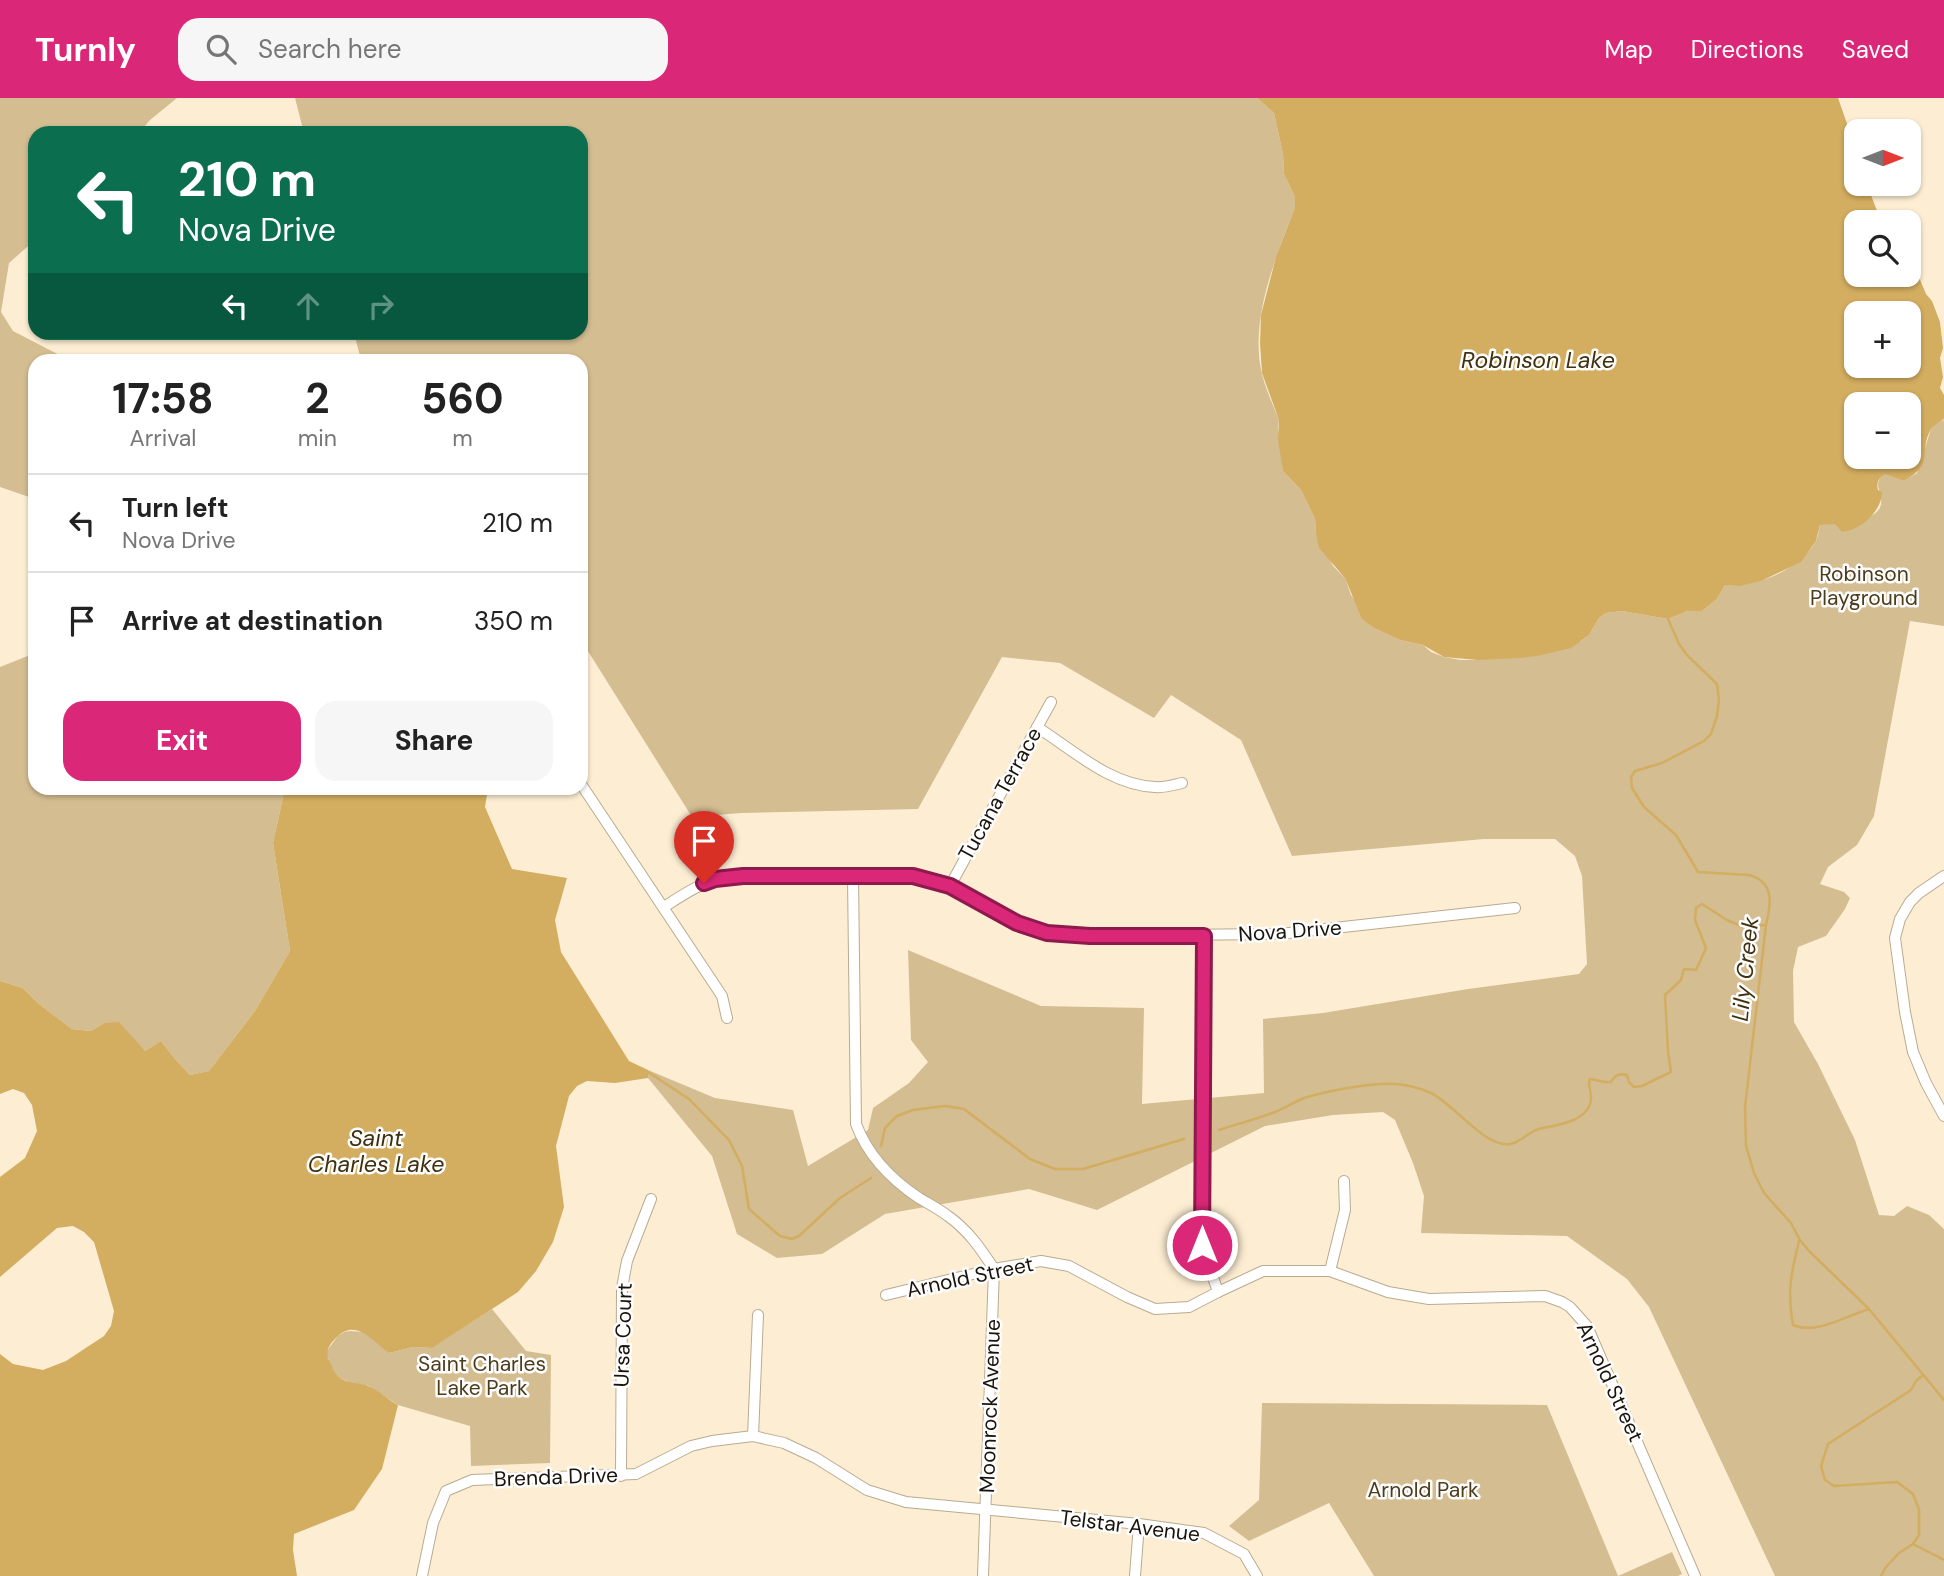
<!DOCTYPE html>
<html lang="en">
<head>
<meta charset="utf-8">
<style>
  :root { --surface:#fff; --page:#f6f6f6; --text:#222; --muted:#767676; --line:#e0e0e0; --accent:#db2777 }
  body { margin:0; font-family:"DM Sans",sans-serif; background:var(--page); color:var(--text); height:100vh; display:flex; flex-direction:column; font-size:26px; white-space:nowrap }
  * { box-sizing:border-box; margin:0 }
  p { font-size:23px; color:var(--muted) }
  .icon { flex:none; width:38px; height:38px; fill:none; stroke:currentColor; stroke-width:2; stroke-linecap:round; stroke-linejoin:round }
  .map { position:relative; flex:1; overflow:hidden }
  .panel { position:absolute; left:28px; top:256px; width:560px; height:441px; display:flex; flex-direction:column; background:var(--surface); border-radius:21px; box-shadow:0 2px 5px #0004 }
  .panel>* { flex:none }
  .hud { position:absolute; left:28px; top:28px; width:560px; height:214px; border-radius:21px; box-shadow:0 2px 5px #0004; background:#0b6e4f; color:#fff; overflow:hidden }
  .needle { width:46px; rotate:90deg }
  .fabs { position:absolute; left:1844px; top:21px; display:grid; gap:14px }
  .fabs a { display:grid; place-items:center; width:77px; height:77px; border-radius:14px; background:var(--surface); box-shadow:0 2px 5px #0004; font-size:35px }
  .pin { position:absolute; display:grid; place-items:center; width:60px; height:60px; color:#fff; margin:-72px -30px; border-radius:50% 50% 50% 0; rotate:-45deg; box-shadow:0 0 7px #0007 }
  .pin .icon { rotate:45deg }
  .me { position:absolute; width:77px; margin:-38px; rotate:0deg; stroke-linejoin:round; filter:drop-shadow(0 0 5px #0008) }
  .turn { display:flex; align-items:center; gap:24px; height:147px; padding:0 35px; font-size:32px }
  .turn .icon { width:91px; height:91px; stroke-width:2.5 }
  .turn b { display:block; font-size:49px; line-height:60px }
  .lanes { display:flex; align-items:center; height:66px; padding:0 35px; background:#0003; justify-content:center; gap:35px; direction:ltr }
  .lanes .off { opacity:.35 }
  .eta { display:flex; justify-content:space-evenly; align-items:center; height:119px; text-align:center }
  .eta b { font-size:42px; font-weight:700; line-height:49px }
  .primary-button { display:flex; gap:14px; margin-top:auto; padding:14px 35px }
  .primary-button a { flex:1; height:80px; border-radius:21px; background:var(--accent); color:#fff; font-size:28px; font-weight:700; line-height:80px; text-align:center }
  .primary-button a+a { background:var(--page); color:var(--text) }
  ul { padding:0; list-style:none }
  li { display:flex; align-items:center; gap:21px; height:98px; padding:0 35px; border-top:2px solid var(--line) }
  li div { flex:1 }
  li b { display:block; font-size:26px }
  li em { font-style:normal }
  header { display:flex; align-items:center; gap:42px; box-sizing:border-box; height:98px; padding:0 35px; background:var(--accent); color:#fff }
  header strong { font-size:33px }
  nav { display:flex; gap:38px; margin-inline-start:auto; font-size:24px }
  .search { width:490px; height:63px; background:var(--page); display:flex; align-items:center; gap:18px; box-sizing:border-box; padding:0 24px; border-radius:21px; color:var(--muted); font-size:26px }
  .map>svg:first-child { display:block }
  .green { fill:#d4bd91 }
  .water { fill:#d3ad60; fill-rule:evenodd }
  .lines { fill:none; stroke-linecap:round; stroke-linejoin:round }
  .stream { stroke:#d3ad60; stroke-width:2.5 }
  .minor-casing { stroke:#b8ab91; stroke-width:12 }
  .minor { stroke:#fff; stroke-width:10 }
  .route-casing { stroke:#8e194d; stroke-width:18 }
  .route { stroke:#db2777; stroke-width:12 }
  .labels { text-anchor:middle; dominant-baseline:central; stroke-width:5; stroke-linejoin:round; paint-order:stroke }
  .park-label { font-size:21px; fill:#4c3c1a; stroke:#fdfdfd }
  .street-label { font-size:21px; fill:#19140b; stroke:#fdfdfd }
  .water-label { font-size:23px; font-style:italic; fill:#40300e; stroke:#fdfdfd }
</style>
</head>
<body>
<header>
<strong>Turnly</strong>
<div class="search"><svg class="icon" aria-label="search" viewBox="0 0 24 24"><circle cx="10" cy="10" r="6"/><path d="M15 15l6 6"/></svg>Search here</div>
<nav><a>Map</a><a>Directions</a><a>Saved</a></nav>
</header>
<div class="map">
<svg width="1944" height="1478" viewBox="0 0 1944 1478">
  <rect width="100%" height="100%" fill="#fdeed3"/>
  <g class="green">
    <path d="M0,0H177L150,22L139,35H35V142L9,165L1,214L13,233L69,262H35V401L0,389Z"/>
    <path d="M295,0H1257L1274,15L1283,56L1284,76L1295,99V109C1276,159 1249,222 1262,276C1266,292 1273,307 1279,322L1278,329L1283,373L1301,392L1315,421L1316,435L1333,468L1345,480L1351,497L1376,531L1400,542L1423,547L1431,554L1444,559L1461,562H1478L1581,543L1589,537L1599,520L1606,515L1622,513L1668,521L1688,513H1702L1717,501L1725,487C1758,489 1799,472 1816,443C1818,439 1819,432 1820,427C1835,423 1877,427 1881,406C1883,393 1871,387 1885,375L1904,383L1917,375L1931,331L1934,326L1944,322V528L1910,523L1874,718L1857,747L1828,769L1820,786L1844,794L1850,800L1845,811L1826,838L1798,849L1793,873L1794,924L1818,966L1855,1042L1879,1117L1894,1118L1907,1108L1929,1117L1944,1131V1478H1775L1649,1209L1627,1181L1567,1138L1421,1135L1424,1098L1413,1065L1395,1022L1383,1014L1333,1017L1265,1028L1097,1112L1029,1091L885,1116L822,1156L777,1160L737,1136L712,1058L648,980V972L715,1000L793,1012L808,1068L868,1032L873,1010L909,985L928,964L911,942L908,852L1041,908L1144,910L1142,1006L1264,995L1263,921L1323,915L1468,891L1579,876L1587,866L1582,778L1575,758L1555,741H1484L1292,758L1241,642L1171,597L1154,620L1060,565L1002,559L918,711L741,715L692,719L581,542V262H361L354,235L581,234V35H304Z"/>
    <path d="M35,555V690H285L273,745L290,853L255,913L209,973L190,977L175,961L161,943L145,953L104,925L91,933L72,931L39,906L23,890L0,883V569Z"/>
    <path d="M492,1211L526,1253L551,1257L550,1365L471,1368L470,1328L398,1307L369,1288L349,1284L340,1280L335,1276L326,1256L328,1251L338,1238L344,1234L350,1233L364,1234L371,1238L389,1255L413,1249L431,1250Z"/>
    <path d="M1262,1305L1547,1307L1618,1478L1672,1454L1682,1476L1678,1478H1374L1329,1405L1249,1443L1229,1428L1259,1402Z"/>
  </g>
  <g class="water">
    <path d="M1257,0H1838L1857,54V86H1868L1867,89C1874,101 1875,113 1884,124H1857V177H1909V156L1926,196L1932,203L1940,224L1943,250L1940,260L1943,279L1940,290L1944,297V321C1940,324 1934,326 1931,331C1918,354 1935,366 1904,383L1885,376C1879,380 1876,384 1878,392L1882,394C1882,413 1861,432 1842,434L1835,426L1820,427L1816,443L1801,464L1761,483L1740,488L1725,487L1717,501L1702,513H1688L1668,521L1622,513L1606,515L1599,520L1589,537L1571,550L1537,558L1518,560L1478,562L1444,559L1423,547L1400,542L1376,531L1362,521L1345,480L1319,450L1316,435L1315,421L1301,392L1283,373L1278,342L1279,322L1262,275L1260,245L1261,217L1276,159L1295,109V99L1284,76L1283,56L1274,15ZM1857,215H1909V268H1857ZM1857,306H1909V359H1857Z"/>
    <path d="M285,690H488L485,709L512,771L567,780L555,822L561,854L629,963L648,972V980L615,985L587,983L577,988L569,998L556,1048L564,1109L553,1144L536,1173L518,1194L432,1250L413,1249L389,1255C373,1244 356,1218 335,1241C329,1247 326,1252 328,1261C332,1266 332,1271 336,1276C344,1286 358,1284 368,1288C379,1292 388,1302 398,1307L382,1371L354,1412L294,1436L293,1452L297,1478H0V1256L13,1266L43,1272L66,1263L104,1238L111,1228L114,1213L94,1144L84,1134L73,1128L57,1130L0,1179V1079L25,1060L37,1033L32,1007L24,995L13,991L0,996V883L23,890L39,906L72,931L91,933L104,925L119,924L145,953L161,943L175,961L190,977L209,973L255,913L290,853L273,745Z"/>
  </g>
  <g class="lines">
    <g class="stream">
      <path d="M1668,521L1679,546L1687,557L1717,586L1719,602L1717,618L1711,636L1704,643L1662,665L1635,673L1631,679L1632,690L1644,709L1676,737L1698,774L1749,777C1775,784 1771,806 1766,827L1745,1009L1746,1048L1754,1075L1764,1095L1791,1125L1800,1142L1809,1153L1869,1211L1944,1302"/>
      <path d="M648,974L689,1001L729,1042L742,1068L749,1111L780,1138L792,1141L799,1138L840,1100L871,1080"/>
      <path d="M1219,1032C1237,1026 1257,1021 1275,1014C1285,1010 1294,1004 1304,1000C1327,993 1359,987 1383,986C1399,985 1417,989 1431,995C1454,1006 1485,1050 1510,1046C1521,1044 1528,1034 1539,1031C1556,1027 1589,1024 1591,1001C1592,993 1587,989 1590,981L1605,984H1611C1615,977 1619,975 1627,977L1629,984L1634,989L1642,988L1671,974L1668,954L1665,897L1681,882L1684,871L1696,872L1706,850L1695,822L1696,810L1702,806L1727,822L1743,829L1766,827"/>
      <path d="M881,1048L885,1030L897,1018L913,1012L945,1008L964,1011L1030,1061L1055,1071H1083L1184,1041"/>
      <path d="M1799,1143C1791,1176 1787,1193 1793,1227C1816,1237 1846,1218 1869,1211"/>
      <path d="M1913,1446L1944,1462"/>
      <path d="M1881,1478L1886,1469L1899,1455L1913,1446L1919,1437V1412L1913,1396L1897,1384L1834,1388L1825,1382L1821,1368L1828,1346L1911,1292L1916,1283L1923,1277"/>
    </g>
    <defs>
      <g id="minor">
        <path d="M1037,629C1073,652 1110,687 1155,689C1164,690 1173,687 1182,685"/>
        <path d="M581,686L722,898L727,920"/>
        <path d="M853,778L856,1026C868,1058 892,1082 919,1100C929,1106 939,1111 948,1118C968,1132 981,1151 994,1171L983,1478"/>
        <path d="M1944,778L1919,795L1910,804L1900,821L1895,840L1905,914L1913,954L1926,985L1944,1018"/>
        <path d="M950,788L1051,604"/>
        <path d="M664,809C684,796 703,783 727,779L898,777C916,778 934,781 951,789C994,809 1018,833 1068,838L1280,836L1515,810"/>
        <path d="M1204,838L1202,1147L1218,1194"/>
        <path d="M1330,1173L1345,1112L1344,1083"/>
        <path d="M886,1197L994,1171L1041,1163L1069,1168L1127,1199L1155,1211L1189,1209L1218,1194L1263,1173H1330L1388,1194L1417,1199L1429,1201L1545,1198L1562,1204L1570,1209L1587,1228L1695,1478"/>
        <path d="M753,1338L758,1217"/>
        <path d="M621,1378L622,1190L627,1163L651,1101"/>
        <path d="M422,1478L433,1425L446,1393L472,1382L636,1376L691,1348L712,1343L753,1338L784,1345L816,1360L867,1392L906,1404L1139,1426L1204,1435L1244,1456L1257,1478"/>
        <path d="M1135,1478L1139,1426"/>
      </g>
    </defs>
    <use href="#minor" class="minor-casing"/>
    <use href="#minor" class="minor"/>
  </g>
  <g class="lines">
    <defs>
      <path id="route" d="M704,785L715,781L743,778H913L950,788L1017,825L1047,835L1090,838H1204L1202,1147"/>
    </defs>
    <use href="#route" class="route-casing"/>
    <use href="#route" class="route"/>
  </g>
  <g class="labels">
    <g class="park-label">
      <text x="1864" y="476">Robinson<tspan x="1864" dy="24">Playground</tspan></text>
      <text x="482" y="1266">Saint Charles<tspan x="482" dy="24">Lake Park</tspan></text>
      <text x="1423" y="1392">Arnold Park</text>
    </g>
    <g class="street-label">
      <text transform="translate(1000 696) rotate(-61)">Tucana Terrace</text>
      <text transform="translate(1290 833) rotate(-4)">Nova Drive</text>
      <text transform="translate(970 1179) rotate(-12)">Arnold Street</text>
      <text transform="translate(623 1237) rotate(-88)">Ursa Court</text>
      <text transform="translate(1610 1284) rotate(65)">Arnold Street</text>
      <text transform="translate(990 1308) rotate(-88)">Moonrock Avenue</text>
      <text transform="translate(556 1379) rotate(-2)">Brenda Drive</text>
      <text transform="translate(1130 1428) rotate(7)">Telstar Avenue</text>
    </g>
    <g class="water-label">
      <text x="1538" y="262">Robinson Lake</text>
      <text transform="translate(1745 871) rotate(-84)">Lily Creek</text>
      <text x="376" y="1040">Saint<tspan x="376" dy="26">Charles Lake</tspan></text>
    </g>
  </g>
</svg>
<div class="fabs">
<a><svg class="needle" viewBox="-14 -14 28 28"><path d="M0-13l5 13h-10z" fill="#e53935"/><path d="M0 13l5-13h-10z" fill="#767676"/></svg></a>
<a><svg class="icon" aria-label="search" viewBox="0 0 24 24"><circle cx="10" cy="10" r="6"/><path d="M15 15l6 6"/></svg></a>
<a>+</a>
<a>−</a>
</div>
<div class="pin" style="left:704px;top:785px;background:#d93025"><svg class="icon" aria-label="arrive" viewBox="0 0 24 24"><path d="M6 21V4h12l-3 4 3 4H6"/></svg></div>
<svg class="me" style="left:1202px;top:1147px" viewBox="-20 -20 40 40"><circle r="17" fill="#db2777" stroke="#fff" stroke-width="3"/><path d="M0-11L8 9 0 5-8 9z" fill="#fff"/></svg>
<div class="hud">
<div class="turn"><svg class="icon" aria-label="left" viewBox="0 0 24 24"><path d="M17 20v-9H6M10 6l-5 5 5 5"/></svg><div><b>210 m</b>Nova Drive</div></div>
<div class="lanes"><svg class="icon" aria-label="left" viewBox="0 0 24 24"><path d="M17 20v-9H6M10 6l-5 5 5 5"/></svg><svg class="icon off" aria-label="ahead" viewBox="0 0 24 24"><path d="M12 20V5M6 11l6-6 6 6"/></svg><svg class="icon off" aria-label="right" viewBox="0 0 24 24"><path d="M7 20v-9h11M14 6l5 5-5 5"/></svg></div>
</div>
<section class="panel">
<div class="eta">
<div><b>17:58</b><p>Arrival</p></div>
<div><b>2</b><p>min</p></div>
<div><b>560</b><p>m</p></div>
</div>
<ul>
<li><svg class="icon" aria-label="left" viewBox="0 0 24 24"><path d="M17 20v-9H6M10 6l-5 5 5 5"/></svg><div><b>Turn left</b><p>Nova Drive</p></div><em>210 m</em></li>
<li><svg class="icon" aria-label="arrive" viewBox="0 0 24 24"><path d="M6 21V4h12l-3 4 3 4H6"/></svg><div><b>Arrive at destination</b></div><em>350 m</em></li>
</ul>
<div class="primary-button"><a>Exit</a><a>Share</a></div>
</section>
</div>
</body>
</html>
